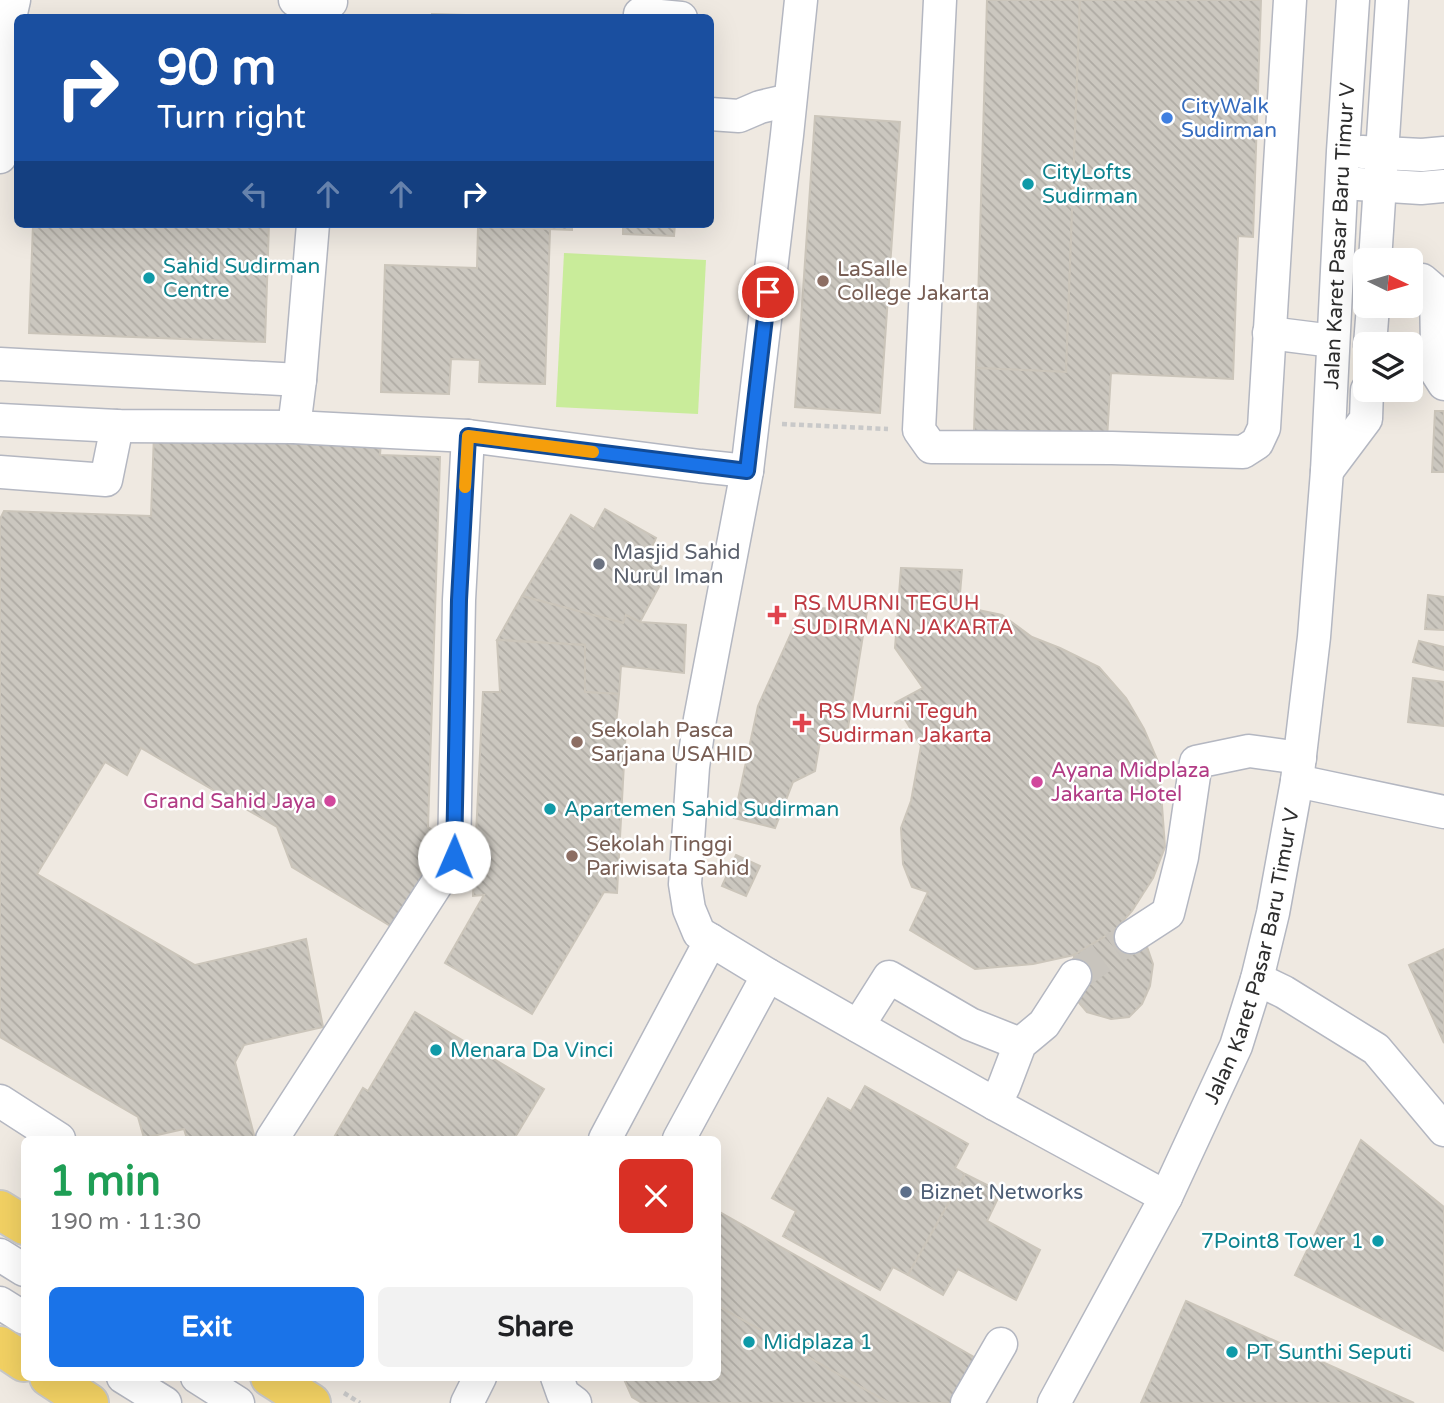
<!DOCTYPE html>
<html lang="en">
<head>
<meta charset="utf-8">
<style>
  :root { --surface:#fff; --page:#f2f2f2; --text:#202124; --muted:#757577; --accent:#1a73e8 }
  body { margin:0; font-family:"Varela Round",sans-serif; background:var(--page); color:var(--text); height:100vh; display:flex; flex-direction:column; font-size:26px; white-space:nowrap }
  * { box-sizing:border-box; margin:0 }
  p { font-size:23px; color:var(--muted) }
  .icon { flex:none; width:38px; height:38px; fill:none; stroke:currentColor; stroke-width:2; stroke-linecap:round; stroke-linejoin:round }
  .map { position:relative; flex:1; overflow:hidden }
  .panel { position:absolute; left:21px; top:1136px; width:700px; height:245px; display:flex; flex-direction:column; background:var(--surface); border-radius:10px; box-shadow:0 7px 28px #0002 }
  .panel>* { flex:none }
  .guide { position:absolute; left:14px; top:14px; width:700px; height:214px; border-radius:10px; box-shadow:0 7px 28px #0002; background:#1a4fa0; color:#fff; overflow:hidden }
  .needle { width:46px; rotate:95deg }
  .controls { position:absolute; left:1353px; top:248px; display:grid; gap:14px }
  .controls a { display:grid; place-items:center; width:70px; height:70px; border-radius:10px; background:var(--surface); box-shadow:0 7px 28px #0002; font-size:35px }
  .pin { position:absolute; display:grid; place-items:center; width:60px; height:60px; color:#fff; margin:-30px; border:4px solid #fff; border-radius:50%; box-shadow:0 2px 7px #0007 }
  .me { position:absolute; width:77px; margin:-38px; rotate:1deg; stroke-linejoin:round; filter:drop-shadow(0 0 5px #0008) }
  .turn { display:flex; align-items:center; gap:24px; height:147px; padding:0 28px; font-size:32px }
  .turn .icon { width:91px; height:91px; stroke-width:2.5 }
  .turn b { display:block; font-size:49px; line-height:60px }
  .lanes { display:flex; align-items:center; height:66px; padding:0 28px; background:#0003; justify-content:center; gap:35px; direction:ltr }
  .lanes .off { opacity:.35 }
  .round { display:grid; place-items:center; flex:none; width:74px; height:74px; border-radius:10px; background:var(--page) }
  .headline { display:flex; align-items:center; justify-content:space-between; height:119px; padding:0 28px }
  h1 { font-size:42px; font-weight:800; line-height:52px; color:#1e9e55 }
  .action { display:flex; gap:14px; margin-top:auto; padding:14px 28px }
  .action a { flex:1; height:80px; border-radius:10px; background:var(--accent); color:#fff; font-size:28px; font-weight:800; line-height:80px; text-align:center }
  .action a+a { background:var(--page); color:var(--text) }
  .map>svg:first-child { display:block }
  .pitch { fill:#c9ec9a }
  .building { fill:url(#building-back-hatch); stroke:#cbc5ba; stroke-width:2 }
  .lines { fill:none; stroke-linecap:round; stroke-linejoin:round }
  .minor-tunnel { stroke:#c8c4bd; stroke-width:32; stroke-dasharray:32 16; stroke-linecap:butt }
  .minor-casing { stroke:#b4b7c1; stroke-width:35 }
  .major-casing { stroke:#c9c9c9; stroke-width:42 }
  .path { stroke:#c9c9c9; stroke-width:4.5; stroke-dasharray:5 3.5; stroke-linecap:butt }
  .minor { stroke:#fff; stroke-width:32 }
  .major { stroke:#f2d163; stroke-width:38 }
  .route-casing { stroke:#114b97; stroke-width:18 }
  .route { stroke:#1a73e8; stroke-width:12 }
  .slow { stroke:#f59e0b; stroke-width:12 }
  .shop-dot { fill:#3f7fe0; stroke:#fff; stroke-width:2.5 }
  .culture-dot { fill:#0f9aa8; stroke:#fff; stroke-width:2.5 }
  .education-dot { fill:#8d6e63; stroke:#fff; stroke-width:2.5 }
  .worship-dot { fill:#6b7280; stroke:#fff; stroke-width:2.5 }
  .health-dot { fill:#e0444e; stroke:#fff; stroke-width:2.5 }
  .hotel-dot { fill:#d1479c; stroke:#fff; stroke-width:2.5 }
  .service-dot { fill:#5c6f8a; stroke:#fff; stroke-width:2.5 }
  .labels { text-anchor:middle; dominant-baseline:central; stroke-width:5; stroke-linejoin:round; paint-order:stroke }
  .shop-label { font-size:21px; fill:#366cbe; stroke:#fff; text-anchor:start }
  .culture-label { font-size:21px; fill:#0d838f; stroke:#fff; text-anchor:start }
  .street-label { font-size:21px; fill:#2e2e2e; stroke:#fff }
  .education-label { font-size:21px; fill:#785e54; stroke:#fff; text-anchor:start }
  .worship-label { font-size:21px; fill:#5b616d; stroke:#fff; text-anchor:start }
  .health-label { font-size:21px; fill:#be3a42; stroke:#fff; text-anchor:start }
  .hotel-label { font-size:21px; fill:#b23c85; stroke:#fff; text-anchor:start }
  .service-label { font-size:21px; fill:#4e5e75; stroke:#fff; text-anchor:start }
</style>
</head>
<body>
<div class="map">
<svg width="1444" height="1403" viewBox="0 0 1444 1403">
  <defs>
    <pattern id="building-back-hatch" width="6" height="6" patternUnits="userSpaceOnUse" patternTransform="scale(1.75)"><rect width="6" height="6" fill="#cbc7bf"/><path d="M-1 5l2 2M0 0l6 6M5-1l2 2" fill="none" stroke="#afaba4"/></pattern>
  </defs>
  <rect width="100%" height="100%" fill="#efe9e1"/>
  <path class="pitch" d="M564,253L706,260L698,414L556,407Z"/>
  <g class="building">
    <path d="M987,0H1080L1066,372L976,368Z"/>
    <path d="M1080,0H1261L1253,237L1238,236L1233,379L1111,373L1107,439L974,432L976,368L1066,372Z"/>
    <path d="M432,14L499,16V18H432Z"/>
    <path d="M815,116L900,122L880,413L795,407Z"/>
    <path d="M33,224H269L265,342L29,333Z"/>
    <path d="M498,224H572V230L498,227Z"/>
    <path d="M623,224H675L674,236L623,234Z"/>
    <path d="M478,227L550,229L545,384L479,382L480,360L451,359L449,394L381,392L385,265L477,268Z"/>
    <path d="M1435,411H1444V472H1432Z"/>
    <path d="M154,434L381,442L380,455L440,457L428,827L448,841L392,927L292,867L277,827L141,748L127,775L105,762L37,874L195,965L306,939L323,1027L244,1045L235,1062L255,1139H187L184,1129L144,1138L138,1117L0,1037V519L4,511L151,516Z"/>
    <path d="M605,509L656,538L646,559L668,570L640,622L626,615L623,623L522,596L571,515L594,529Z"/>
    <path d="M901,568L962,570L959,606L1002,615L1032,637L1060,648L1099,667L1126,698L1144,729L1159,764L1165,847L1153,878L1132,911L1114,931L1074,955L1033,964L975,969L910,930L928,892L912,887L903,864L901,828L911,801L921,746L895,703L923,688L895,648Z"/>
    <path d="M1428,595L1444,597V630L1425,629Z"/>
    <path d="M522,596L623,623L626,615L640,622L686,625L684,673L621,666L619,694L585,692V645L497,640Z"/>
    <path d="M803,607L867,611L846,740L820,741L815,771L793,782L775,828L734,818L758,706Z"/>
    <path d="M497,640L585,645V692L619,694L616,725L626,726L617,893L604,892L532,1014L445,963L484,895L473,896L483,692H500Z"/>
    <path d="M1419,641L1444,647V670L1413,662Z"/>
    <path d="M1413,678L1444,682V726L1408,722Z"/>
    <path d="M736,855L760,866L746,896L722,886Z"/>
    <path d="M1114,931L1146,944L1153,964L1150,986L1142,1004L1129,1017L1111,1019L1087,1012L1074,997V955Z"/>
    <path d="M1444,949V1043L1409,965Z"/>
    <path d="M415,1012L544,1089L514,1139H333L363,1088L368,1091Z"/>
    <path d="M865,1086L968,1144L955,1168L965,1174L908,1275L893,1267L880,1290L783,1236L796,1211L772,1198L828,1098L851,1111Z"/>
    <path d="M1361,1140L1444,1207V1351L1295,1275Z"/>
    <path d="M965,1174L1001,1192L987,1221L1040,1250L1016,1300L958,1269L943,1295L908,1275Z"/>
    <path d="M718,1211L979,1360L958,1403H889L718,1306Z"/>
    <path d="M1186,1301L1414,1403H1141Z"/>
    <path d="M718,1306L889,1403H642L632,1397L623,1377H718Z"/>
  </g>
  <g class="lines">
    <path class="minor-tunnel" d="M1075,976L1131,937"/>
    <defs>
      <g id="minor">
        <path d="M295,0L331,2"/>
        <path d="M801,0L787,135L747,471L700,719L693,767L685,884L689,909L699,933L768,975L995,1104L1166,1197"/>
        <path d="M940,0L919,430L931,447L1112,448L1243,452L1257,443L1264,428L1290,0"/>
        <path d="M640,14L681,18"/>
        <path d="M710,114L739,116L760,107L790,100"/>
        <path d="M1362,152L1422,155L1444,153"/>
        <path d="M0,157L9,22L14,0"/>
        <path d="M1358,184L1421,188L1444,186"/>
        <path d="M1375,261L1392,0"/>
        <path d="M1410,281L1422,280L1436,292L1437,346L1435,362L1437,373L1444,384"/>
        <path d="M1269,333L1333,341"/>
        <path d="M1370,345L1373,306"/>
        <path d="M0,364L300,380"/>
        <path d="M0,420L117,426L294,427L468,436"/>
        <path d="M294,427L300,380L313,224"/>
        <path d="M1327,471L1366,419L1367,390"/>
        <path d="M0,472L106,480L117,426"/>
        <path d="M1297,781L1444,812"/>
        <path d="M1131,937L1168,913L1182,857L1196,762L1249,751L1300,758"/>
        <path d="M1257,979L1284,992L1376,1049L1444,1130"/>
        <path d="M858,1026L889,977L970,1024L1020,1044"/>
        <path d="M0,1101L59,1139"/>
        <path d="M995,1104L1004,1086L1020,1044L1044,1024L1075,976"/>
        <path d="M272,1139L454,857L459,600L468,436L700,466L747,471"/>
        <path d="M605,1139L711,940"/>
        <path d="M679,1139L768,975"/>
        <path d="M0,1255L24,1270"/>
        <path d="M0,1303L24,1318"/>
        <path d="M123,1377L165,1403"/>
        <path d="M197,1377L238,1403"/>
        <path d="M557,1377L563,1394L575,1403"/>
        <path d="M467,1403L480,1377"/>
        <path d="M967,1403L1001,1344"/>
        <path id="s1" d="M1054,1403L1166,1197L1236,1046L1257,979L1273,913L1297,781L1314,637L1327,471L1343,151L1353,0"/>
      </g>
      <g id="major">
        <path d="M0,1210L24,1225"/>
        <path d="M0,1346L24,1362"/>
        <path d="M49,1377L89,1403"/>
        <path d="M270,1377L311,1403"/>
      </g>
    </defs>
    <use href="#minor" class="minor-casing"/>
    <use href="#major" class="major-casing"/>
    <g class="path">
      <path d="M782,424L888,429"/>
      <path d="M344,1393L360,1403"/>
    </g>
    <use href="#minor" class="minor"/>
    <use href="#major" class="major"/>
  </g>
  <g class="lines">
    <defs>
      <path id="route" d="M454,857L459,600L468,436L747,471L768,292"/>
    </defs>
    <use href="#route" class="route-casing"/>
    <use href="#route" class="route"/>
    <path class="slow" d="M465,487L468,436L593,452"/>
  </g>
  <circle class="shop-dot" cx="1167" cy="118" r="7"/>
  <g class="culture-dot">
    <circle cx="1028" cy="184" r="7"/>
    <circle cx="149" cy="278" r="7"/>
    <circle cx="550" cy="809" r="7"/>
    <circle cx="436" cy="1050" r="7"/>
    <circle cx="1378" cy="1241" r="7"/>
    <circle cx="749" cy="1342" r="7"/>
    <circle cx="1232" cy="1352" r="7"/>
  </g>
  <g class="education-dot">
    <circle cx="823" cy="281" r="7"/>
    <circle cx="577" cy="742" r="7"/>
    <circle cx="572" cy="856" r="7"/>
  </g>
  <circle class="worship-dot" cx="599" cy="564" r="7"/>
  <g class="health-dot">
    <path d="M773.5 604.5h7v7h7v7h-7v7h-7v-7h-7v-7h7z"/>
    <path d="M798.5 712.5h7v7h7v7h-7v7h-7v-7h-7v-7h7z"/>
  </g>
  <g class="hotel-dot">
    <circle cx="1037" cy="782" r="7"/>
    <circle cx="330" cy="801" r="7"/>
  </g>
  <circle class="service-dot" cx="906" cy="1192" r="7"/>
  <g class="labels">
    <g class="shop-label">
      <text x="1181" y="106">CityWalk<tspan x="1181" dy="24">Sudirman</tspan></text>
    </g>
    <g class="culture-label">
      <text x="1042" y="172">CityLofts<tspan x="1042" dy="24">Sudirman</tspan></text>
      <text x="163" y="266">Sahid Sudirman<tspan x="163" dy="24">Centre</tspan></text>
      <text x="564" y="809">Apartemen Sahid Sudirman</text>
      <text x="450" y="1050">Menara Da Vinci</text>
      <text x="1364" y="1241" text-anchor="end">7Point8 Tower 1</text>
      <text x="763" y="1342">Midplaza 1</text>
      <text x="1246" y="1352">PT Sunthi Seputi</text>
    </g>
    <g class="street-label">
      <text stroke="none"><textPath href="#s1" startOffset="1220">Jalan Karet Pasar Baru Timur V</textPath></text>
      <text stroke="none"><textPath href="#s1" startOffset="492">Jalan Karet Pasar Baru Timur V</textPath></text>
    </g>
    <g class="education-label">
      <text x="837" y="269">LaSalle<tspan x="837" dy="24">College Jakarta</tspan></text>
      <text x="591" y="730">Sekolah Pasca<tspan x="591" dy="24">Sarjana USAHID</tspan></text>
      <text x="586" y="844">Sekolah Tinggi<tspan x="586" dy="24">Pariwisata Sahid</tspan></text>
    </g>
    <g class="worship-label">
      <text x="613" y="552">Masjid Sahid<tspan x="613" dy="24">Nurul Iman</tspan></text>
    </g>
    <g class="health-label">
      <text x="793" y="603">RS MURNI TEGUH<tspan x="793" dy="24">SUDIRMAN JAKARTA</tspan></text>
      <text x="818" y="711">RS Murni Teguh<tspan x="818" dy="24">Sudirman Jakarta</tspan></text>
    </g>
    <g class="hotel-label">
      <text x="1051" y="770">Ayana Midplaza<tspan x="1051" dy="24">Jakarta Hotel</tspan></text>
      <text x="316" y="801" text-anchor="end">Grand Sahid Jaya</text>
    </g>
    <g class="service-label">
      <text x="920" y="1192">Biznet Networks</text>
    </g>
  </g>
</svg>
<div class="controls">
<a><svg class="needle" viewBox="-14 -14 28 28"><path d="M0-13l5 13h-10z" fill="#e53935"/><path d="M0 13l5-13h-10z" fill="#757577"/></svg></a>
<a><svg class="icon" aria-label="layers" viewBox="0 0 24 24"><path d="M12 4l9 5-9 5-9-5zM3 14l9 5 9-5"/></svg></a>
</div>
<div class="pin" style="left:768px;top:292px;background:#d93025"><svg class="icon" aria-label="arrive" viewBox="0 0 24 24"><path d="M6 21V4h12l-3 4 3 4H6"/></svg></div>
<svg class="me" style="left:454px;top:857px" viewBox="-20 -20 40 40"><circle r="19" fill="#fff"/><path d="M0-13L10 11 0 6-10 11z" fill="#1a73e8"/></svg>
<div class="guide">
<div class="turn"><svg class="icon" aria-label="right" viewBox="0 0 24 24"><path d="M7 20v-9h11M14 6l5 5-5 5"/></svg><div><b>90 m</b>Turn right</div></div>
<div class="lanes"><svg class="icon off" aria-label="left" viewBox="0 0 24 24"><path d="M17 20v-9H6M10 6l-5 5 5 5"/></svg><svg class="icon off" aria-label="ahead" viewBox="0 0 24 24"><path d="M12 20V5M6 11l6-6 6 6"/></svg><svg class="icon off" aria-label="ahead" viewBox="0 0 24 24"><path d="M12 20V5M6 11l6-6 6 6"/></svg><svg class="icon" aria-label="right" viewBox="0 0 24 24"><path d="M7 20v-9h11M14 6l5 5-5 5"/></svg></div>
</div>
<section class="panel">
<div class="headline"><div><h1>1 min</h1><p>190 m · 11:30</p></div><a class="round" style="background:#d93025;color:#fff"><svg class="icon" aria-label="close" viewBox="0 0 24 24"><path d="M6 6l12 12M18 6L6 18"/></svg></a></div>
<div class="action"><a>Exit</a><a>Share</a></div>
</section>
</div>
</body>
</html>
